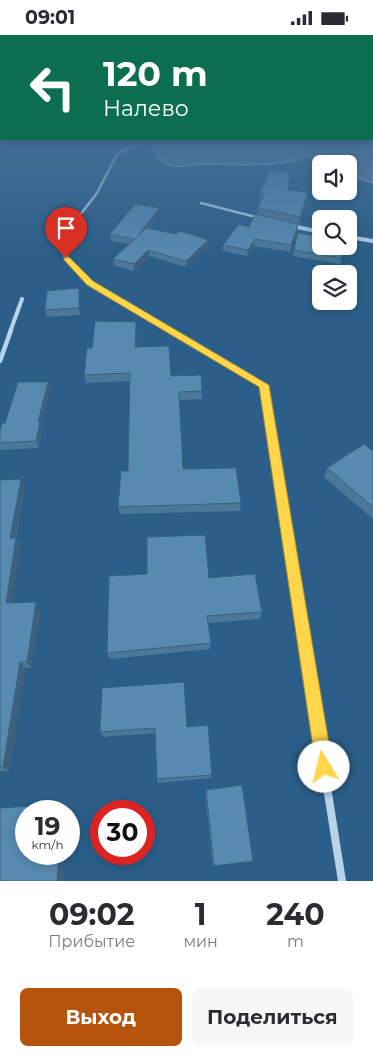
<!DOCTYPE html>
<html lang="ru">
<head>
<meta charset="utf-8">
<style>
  :root { --surface:#fff; --page:#f7f7f7; --text:#2b2b33; --muted:#7c7c81; --accent:#b45309 }
  body { margin:0; font-family:Montserrat,sans-serif; background:var(--page); color:var(--text); height:100vh; display:flex; flex-direction:column; font-size:19px; white-space:nowrap }
  * { box-sizing:border-box; margin:0 }
  p { font-size:16px; color:var(--muted) }
  .icon { flex:none; width:28px; height:28px; fill:none; stroke:currentColor; stroke-width:2; stroke-linecap:round; stroke-linejoin:round }
  .map { position:relative; height:846px; overflow:hidden }
  .panel { display:flex; flex-direction:column; background:var(--surface); flex:1 }
  .panel>* { flex:none }
  .banner { position:absolute; left:0px; top:0px; width:374px; height:105px; box-shadow:0 2px 8px #0003; background:#0b6e4f; color:#fff; overflow:hidden }
  .tools { position:absolute; left:312px; top:120px; display:grid; gap:10px }
  .tools a { display:grid; place-items:center; width:45px; height:45px; border-radius:8px; background:var(--surface); box-shadow:0 2px 8px #0003; font-size:25px }
  .speed { position:absolute; left:15px; top:765px; display:flex; gap:10px; font-size:25px; font-weight:700; text-align:center }
  .speed>* { display:grid; place-content:center; width:65px; height:65px; border-radius:50%; background:var(--surface); box-shadow:0 2px 8px #0003; line-height:1 }
  .speed small { font-size:12px; font-weight:400 }
  .speed .limit { border:8px solid #d22; background:#fff; color:#111 }
  .pin { position:absolute; display:grid; place-items:center; width:42px; height:42px; color:#fff; margin:-51px -21px; border-radius:50% 50% 50% 0; rotate:-45deg; box-shadow:0 0 5px #0007 }
  .pin .icon { rotate:45deg }
  .me { position:absolute; width:55px; margin:-28px; rotate:351deg; stroke-linejoin:round; filter:drop-shadow(0 0 4px #0008) }
  .turn { display:flex; align-items:center; gap:18px; height:105px; padding:0 20px; font-size:22px }
  .turn .icon { width:65px; height:65px; stroke-width:2.5 }
  .turn b { display:block; font-size:35px; line-height:42px }
  .eta { display:flex; justify-content:space-evenly; align-items:center; height:85px; text-align:center }
  .eta b { font-size:30px; font-weight:700; line-height:35px }
  .button { display:flex; gap:10px; margin-top:auto; padding:10px 20px }
  .button a { flex:1; height:58px; border-radius:8px; background:var(--accent); color:#fff; font-size:20px; font-weight:700; line-height:58px; text-align:center }
  .button a+a { background:var(--page); color:var(--text) }
  .status { display:flex; justify-content:space-between; align-items:center; height:35px; padding:0 25px; background:var(--surface); direction:ltr }
  .status svg { height:14px; fill:currentColor }
  .map>svg:first-child { display:block }
  .water { fill:#6284a0; stroke:#adcfe8 }
  .lines { fill:none; stroke-linecap:round; stroke-linejoin:round }
  .street-far4 { stroke:#b8d3e8; stroke-width:2.5 }
  .street-far3 { stroke:#b8d3e8; stroke-width:4 }
  .street-far2 { stroke:#b8d3e8; stroke-width:4.5 }
  .street-far1 { stroke:#b8d3e8; stroke-width:5.5 }
  .street { stroke:#b8d3e8; stroke-width:8 }
  .wall { fill:#4b7798 }
  .shaded-wall { fill:#3d617c }
  .building { fill:#578ab1; stroke:#3d617c }
  .route { fill:#ffd54a; stroke:#a68a30 }
</style>
</head>
<body>
<div class="status"><b>09:01</b><svg viewBox="0 0 49 12"><path d="M0 12V9h3v3zM5 12V6h3v6zM10 12V3h3v9zM15 12V0h3v12zM26 1h20v11H26zM47 4h2v5h-2z"/></svg></div>
<div class="map">
<svg width="373" height="846" viewBox="0 0 373 846">
  <rect width="100%" height="100%" fill="#2b5e88"/>
  <path class="water" d="M171,105H373V148L349,141V129H326L322,120C310,119 300,125 288,127C259,131 237,130 208,129C196,128 184,133 173,131C164,130 156,123 153,115L158,109Z"/>
  <g class="lines">
    <g class="street-far4">
      <path d="M201,168L260,183"/>
      <path d="M73,189L97,158L115,123L121,116L152,105"/>
    </g>
    <g class="street-far3">
      <path d="M74,188C66,197 60,213 67,224C85,253 143,279 173,297"/>
      <path d="M292,191L321,197"/>
      <path d="M349,202L373,206"/>
      <path d="M10,297L22,264"/>
    </g>
    <g class="street-far2">
      <path d="M171,295L264,350L277,436"/>
      <path d="M0,326L11,295"/>
    </g>
    <path class="street-far1" d="M277,434L306,615"/>
    <path class="street" d="M305,614L342,846"/>
  </g>
  <g class="wall">
    <path d="M288,155L308,157L307,163L299,189L264,181L298,189L297,196L290,217L254,211L247,221L223,216V210L249,192L257,179L258,173L261,164H260V158Z"/>
    <path d="M159,179L148,194L208,211L186,232L149,221L134,236L114,231L113,224L129,209L111,206L110,199Z"/>
    <path d="M298,198L344,211L340,229L293,221Z"/>
    <path d="M80,260V280L47,282L45,275Z"/>
    <path d="M136,287L137,295L136,312L171,341L202,356V364L179,365L183,434L241,468L240,476L120,479L118,472L128,436L130,346L86,348L84,340L92,313Z"/>
    <path d="M48,347L50,354L41,390L42,394L39,413L0,415V396Z"/>
    <path d="M373,416V484L324,442L327,433Z"/>
    <path d="M0,445L25,453L16,503L20,511L12,568L40,575L31,633H25L9,736H0Z"/>
    <path d="M209,543L262,577L260,584L208,588L211,608L210,614L110,624L107,618Z"/>
    <path d="M102,653L187,692L212,740L211,743L158,748L157,744L156,698L103,702L100,697Z"/>
    <path d="M206,755L253,826L213,831L205,757Z"/>
  </g>
  <g class="shaded-wall">
    <path d="M5,147L7,154L0,157V149Z"/>
    <path d="M308,157L307,163L299,189L300,182Z"/>
    <path d="M159,173V179L137,208V202Z"/>
    <path d="M298,189L297,196L290,217L291,210Z"/>
    <path d="M255,204L254,211L247,221L248,215Z"/>
    <path d="M208,205V211L186,232V226Z"/>
    <path d="M148,215L149,221L134,236V229Z"/>
    <path d="M79,253L80,260V280L79,273Z"/>
    <path d="M136,287L137,295L135,320V312Z"/>
    <path d="M48,347L50,354L41,390L42,394L39,413L36,406L38,387Z"/>
    <path d="M21,444L25,453L14,511L10,503Z"/>
    <path d="M16,503L20,511L11,576L6,568Z"/>
    <path d="M36,567L40,575L31,633L27,627Z"/>
    <path d="M20,627L25,633L9,736L3,732Z"/>
    <path d="M64,769L68,772V776H63Z"/>
    <path d="M59,819H65L63,846H57Z"/>
  </g>
  <g class="building">
    <path d="M270,135L290,137L288,155L308,157L300,182L258,173L264,158H260Z"/>
    <path d="M0,145L5,147L0,149Z"/>
    <path d="M135,169L159,173L137,202L146,193L176,199L180,196L208,205L186,226L148,215L134,229L113,224L135,204L110,199Z"/>
    <path d="M255,179L298,189L291,210L255,204L248,215L223,210L239,189L249,192Z"/>
    <path d="M298,198L321,202V211H344L341,223L294,215Z"/>
    <path d="M79,253V273L45,275L47,256Z"/>
    <path d="M95,286L136,287L135,312L169,311L171,341L201,340L202,356L179,357L183,434L236,433L241,468L118,472L121,436H128L130,338L84,340L87,313H92Z"/>
    <path d="M18,347H48L38,387H40L36,406L0,408V396L2,388H5Z"/>
    <path d="M364,409L373,416V472L327,433Z"/>
    <path d="M21,444L10,503H16L6,568L36,567L27,627H20L3,732H0V445Z"/>
    <path d="M205,500L209,543L255,539L262,577L207,581L211,608L107,618L109,541L147,539V502Z"/>
    <path d="M184,647L187,692L208,690L212,740L157,744L155,693L100,697L102,653Z"/>
    <path d="M242,750L253,826L214,831L206,755Z"/>
    <path d="M64,769L63,776H26V819H59L57,846H0V773Z"/>
  </g>
  <linearGradient id="sky" x2="0" y2="1"><stop stop-color="#18344b"/><stop offset="0.47" stop-color="#446e96"/><stop offset="1" stop-color="#446e96" stop-opacity="0"/></linearGradient>
  <rect width="373" height="223" fill="url(#sky)"/>
  <path class="route" d="M64,222H69L93,246L269,350L333,732L330,738L324,740L318,738L316,732L259,352L87,250L64,225Z"/>
</svg>
<div class="tools">
<a><svg class="icon" aria-label="sound" viewBox="0 0 24 24"><path d="M4 9h4l5-4v14l-5-4H4zM17 9q2 3 0 6"/></svg></a>
<a><svg class="icon" aria-label="search" viewBox="0 0 24 24"><circle cx="10" cy="10" r="6"/><path d="M15 15l6 6"/></svg></a>
<a><svg class="icon" aria-label="layers" viewBox="0 0 24 24"><path d="M12 4l9 5-9 5-9-5zM3 14l9 5 9-5"/></svg></a>
</div>
<div class="speed"><div>19<small>km/h</small></div><div class="limit">30</div></div>
<div class="pin" style="left:66px;top:223px;background:#d93025"><svg class="icon" aria-label="arrive" viewBox="0 0 24 24"><path d="M6 21V4h12l-3 4 3 4H6"/></svg></div>
<svg class="me" style="left:324px;top:732px" viewBox="-20 -20 40 40"><circle r="19" fill="#fff"/><path d="M0-13L10 11 0 6-10 11z" fill="#ffd54a"/></svg>
<div class="banner">
<div class="turn"><svg class="icon" aria-label="left" viewBox="0 0 24 24"><path d="M17 20v-9H6M10 6l-5 5 5 5"/></svg><div><b>120 m</b>Налево</div></div>
</div>
</div>
<section class="panel">
<div class="eta">
<div><b>09:02</b><p>Прибытие</p></div>
<div><b>1</b><p>мин</p></div>
<div><b>240</b><p>m</p></div>
</div>
<div class="button"><a>Выход</a><a>Поделиться</a></div>
</section>
</body>
</html>
